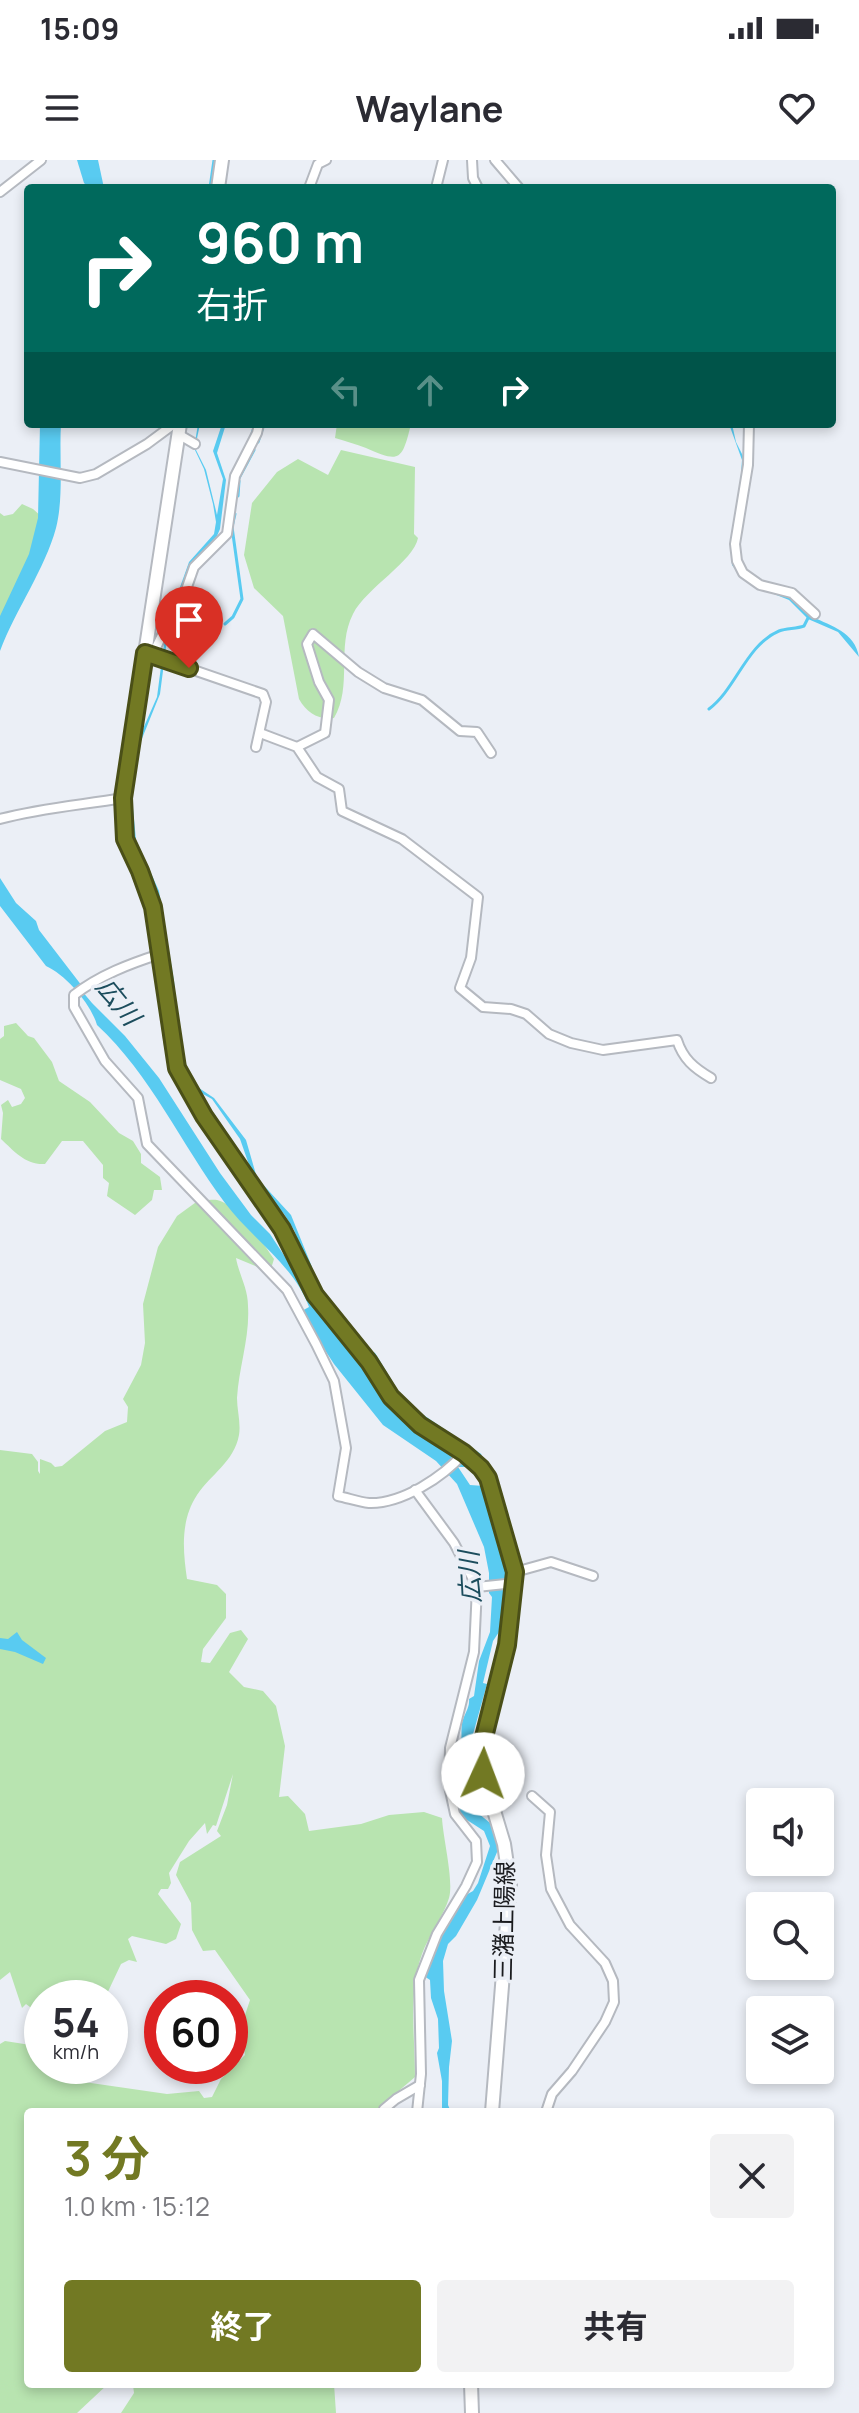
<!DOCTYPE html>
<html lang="ja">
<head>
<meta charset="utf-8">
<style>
  :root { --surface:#fff; --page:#f2f2f3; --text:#2b2b33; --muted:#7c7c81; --accent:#727923 }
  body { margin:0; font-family:Manrope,"Noto Sans JP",sans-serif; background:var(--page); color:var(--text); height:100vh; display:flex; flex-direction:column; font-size:30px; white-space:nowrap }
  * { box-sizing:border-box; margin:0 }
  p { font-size:26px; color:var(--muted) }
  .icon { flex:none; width:44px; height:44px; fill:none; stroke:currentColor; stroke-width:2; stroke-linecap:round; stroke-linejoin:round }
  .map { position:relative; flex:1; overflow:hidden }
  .panel { position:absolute; left:24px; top:1948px; width:810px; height:280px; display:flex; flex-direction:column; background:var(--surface); border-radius:8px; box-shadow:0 4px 12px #0003 }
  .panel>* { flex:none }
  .guide { position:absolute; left:24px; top:24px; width:812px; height:244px; border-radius:8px; box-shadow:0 4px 12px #0003; background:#00695c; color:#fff; overflow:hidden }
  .fabs { position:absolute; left:746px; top:1628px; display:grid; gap:16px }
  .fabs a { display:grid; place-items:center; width:88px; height:88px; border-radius:8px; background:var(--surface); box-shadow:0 4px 12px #0003; font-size:40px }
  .speed { position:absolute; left:24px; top:1820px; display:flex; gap:16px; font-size:40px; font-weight:700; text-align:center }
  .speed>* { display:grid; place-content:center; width:104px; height:104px; border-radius:50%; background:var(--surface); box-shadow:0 4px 12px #0003; line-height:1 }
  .speed small { font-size:20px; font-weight:400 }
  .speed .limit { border:12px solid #d22; background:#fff; color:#111 }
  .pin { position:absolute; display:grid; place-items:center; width:68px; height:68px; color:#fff; margin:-82px -34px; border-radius:50% 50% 50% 0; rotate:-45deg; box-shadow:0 0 8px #0007 }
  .pin .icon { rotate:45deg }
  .me { position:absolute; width:88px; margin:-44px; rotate:2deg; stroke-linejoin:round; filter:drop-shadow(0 0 6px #0008) }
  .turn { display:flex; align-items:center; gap:28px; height:168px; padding:0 40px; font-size:36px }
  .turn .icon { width:104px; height:104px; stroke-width:2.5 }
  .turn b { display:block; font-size:56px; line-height:68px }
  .lanes { display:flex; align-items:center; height:76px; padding:0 40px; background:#0003; justify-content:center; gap:40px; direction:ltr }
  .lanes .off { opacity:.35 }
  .round { display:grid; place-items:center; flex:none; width:84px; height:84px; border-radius:8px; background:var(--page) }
  .summary { display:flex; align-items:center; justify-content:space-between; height:136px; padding:0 40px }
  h1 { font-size:48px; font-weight:700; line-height:60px; color:var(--accent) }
  .action { display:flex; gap:16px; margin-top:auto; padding:16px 40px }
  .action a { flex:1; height:92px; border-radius:8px; background:var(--accent); color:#fff; font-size:32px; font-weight:700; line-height:92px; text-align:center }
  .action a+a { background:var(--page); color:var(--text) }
  .status { display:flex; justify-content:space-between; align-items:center; height:56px; padding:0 40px; background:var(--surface); direction:ltr }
  .status svg { height:22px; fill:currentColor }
  header { display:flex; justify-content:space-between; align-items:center; height:104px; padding:0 40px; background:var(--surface); font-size:36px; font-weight:700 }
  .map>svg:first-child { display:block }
  .green { fill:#b8e4b0 }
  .water { fill:#59cbf1 }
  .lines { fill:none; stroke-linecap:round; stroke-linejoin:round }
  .stream { stroke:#59cbf1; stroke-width:3 }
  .street-casing { stroke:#b5b9c0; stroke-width:12 }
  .primary-casing { stroke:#b5b9c0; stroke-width:16 }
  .street { stroke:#fff; stroke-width:8 }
  .primary { stroke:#fff; stroke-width:12 }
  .route-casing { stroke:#4a4f17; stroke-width:20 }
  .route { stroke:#727923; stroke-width:14 }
  .labels { text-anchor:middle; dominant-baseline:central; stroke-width:7; stroke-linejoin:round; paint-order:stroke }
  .street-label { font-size:24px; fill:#1a1b1e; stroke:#ebeff6 }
  .water-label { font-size:26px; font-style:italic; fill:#1c4d5d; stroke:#ebeff6 }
</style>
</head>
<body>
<div class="status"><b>15:09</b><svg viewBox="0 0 49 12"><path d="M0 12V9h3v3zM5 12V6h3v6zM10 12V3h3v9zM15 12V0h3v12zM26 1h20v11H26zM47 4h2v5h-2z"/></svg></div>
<header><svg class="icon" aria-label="menu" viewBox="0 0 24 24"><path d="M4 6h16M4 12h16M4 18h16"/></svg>Waylane<svg class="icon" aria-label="heart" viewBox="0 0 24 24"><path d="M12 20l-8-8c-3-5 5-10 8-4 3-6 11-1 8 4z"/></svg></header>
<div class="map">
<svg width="859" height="2253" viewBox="0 0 859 2253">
  <rect width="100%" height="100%" fill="#ebeff6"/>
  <g class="green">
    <path d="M337,264H411C402,301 400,303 366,288C356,284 345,281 335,278Z"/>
    <path d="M341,290L415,307L414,374L418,378C414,401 366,428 353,454C336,487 353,526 334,558C318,560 307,553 299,539L283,456L254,428L244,395L252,343L277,312L298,299L328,315Z"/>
    <path d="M22,344L33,349L43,358L13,443L0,463V353L4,356L13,354Z"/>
    <path d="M16,863L28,876L34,878L52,902L59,921L90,942L119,973L133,981L141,994V1003L160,1017L162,1030H154L152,1040L135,1055L107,1036L109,1023L103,1018V1005L83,981H62L45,1004C25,1005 14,991 1,979L3,953L1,945L8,940L12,947L21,944L25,938L21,929L0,920V879L4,876V866Z"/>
    <path d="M199,1040C205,1041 212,1039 217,1040C239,1045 262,1082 274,1099L270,1112L236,1098C239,1115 248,1128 248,1146C250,1177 239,1206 237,1238C237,1250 241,1263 239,1275C234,1302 211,1314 197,1335C180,1361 183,1391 187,1419L217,1425L226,1434V1458L203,1489L201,1502L210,1503L230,1473L241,1470L248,1479L229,1512L244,1527L263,1531L276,1546L285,1586L279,1637L288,1636L305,1654L309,1671L361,1664L389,1655L424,1652L442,1658C443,1678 454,1721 449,1738C444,1755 429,1775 422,1794C408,1833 415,1876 415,1917L374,1952H28V2224H108L77,2253H0V1884L5,1881L37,1886L42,1893V1906H53L58,1912L84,1922L167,1934L199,1931L204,1938L212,1937L221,1919L245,1895L241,1867L250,1840L215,1790L203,1791L192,1770L191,1743L176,1715L180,1702L221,1676L217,1671L227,1645L233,1614L216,1666L213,1665L207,1674L205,1663L189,1681L169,1713L171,1723L168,1729H161L158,1734L181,1764L176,1779L166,1784L132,1776L128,1779L137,1802L129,1800L121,1804L105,1838H42V1856L26,1844L22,1848L10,1812L0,1820V1290L32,1294L38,1302V1311L40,1314V1299L51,1303L55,1307L62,1306L105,1271L127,1262L128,1247L123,1239L141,1205L145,1183L143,1144L158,1087L177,1056Z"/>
    <path d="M128,2224H334L336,2253H121L134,2233L133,2225Z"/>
  </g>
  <g class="water">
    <path d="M77,0H98L104,28H89L84,23Z"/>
    <path d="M40,264H61C59,296 64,337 56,368C45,409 16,449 0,491V456L29,394L38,358Z"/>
    <path d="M198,264H200L195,288L206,310L217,355L223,319L213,291L222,264H226L217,293L226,320L220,369L217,376L192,404L170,457L160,534L141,581L134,620L132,638L136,680L159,731L174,821L180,884L189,916L193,924L214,938L246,980L257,1018L291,1055L312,1107L309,1109L294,1070L284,1054L254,1019L240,979L212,939L192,928L177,888L172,826L156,731L134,683L129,635L139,578L157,537L167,461L153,487L144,548H142L151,483L174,444L189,402L214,374L216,362L213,344L204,309L194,288Z"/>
    <path d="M729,264H732L736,282L745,300L733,380L742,414C757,421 775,427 789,436C798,441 804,453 813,457C831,466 855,472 859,497L838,472L808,459L789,440L751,425L742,418L732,405L730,382L740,327L742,300Z"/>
    <path d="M0,718L16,743L36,761L39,770L82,826V831L92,843L125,876L159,918L220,1013L251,1055L270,1074L320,1150L362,1199L383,1239L405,1260L454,1291L457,1297L479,1312L475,1316L467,1307H458L470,1325L484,1326L486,1321L506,1390L508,1410L505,1468L501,1469L493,1481L483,1523L487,1524L470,1585L465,1635L473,1649L495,1667L500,1685L477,1740L456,1776L448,1784L443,1801L444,1831L452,1881L449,1907L448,1945L451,1952H442V1921L437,1893L439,1888L438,1859L431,1838L430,1820L424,1816L442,1770L464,1736L473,1731L478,1723L490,1686L484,1671L467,1660L464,1661C449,1637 458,1609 461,1582C462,1576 461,1570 462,1563C464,1554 470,1548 469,1539L474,1536L479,1501L490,1472L492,1437L489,1433V1413L484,1387L457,1324L436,1301L383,1265L334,1204L300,1152L309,1147C294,1105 251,1078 225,1043C181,984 151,915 97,865C91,844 66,815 46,806L0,746Z"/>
    <path d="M17,1472L22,1480L46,1498L43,1504L15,1492L0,1489V1478L8,1479Z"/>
  </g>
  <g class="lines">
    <g class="stream">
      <path d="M210,28L214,0"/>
      <path d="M252,274L255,264"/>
      <path d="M258,282L263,267"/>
      <path d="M239,318L254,290"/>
      <path d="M238,336L239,321"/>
      <path d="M225,464L233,457L242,439L232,367L235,354"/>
      <path d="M709,549C736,529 746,485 779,471C787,468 796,469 804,466L808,458"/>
      <path d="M374,1194L397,1232L412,1249L480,1295"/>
    </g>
    <defs>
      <g id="street">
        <path d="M472,0L473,18L478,28"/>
        <path d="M495,0L519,28"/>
        <path d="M309,28L318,4L326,0"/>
        <path d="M436,28L443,0"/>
        <path d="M0,32L41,0"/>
        <path d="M749,264L748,305L735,384L737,401L743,413L760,425L792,433L815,454"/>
        <path d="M178,274L195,284"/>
        <path d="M0,302L80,318L96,314L147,284L174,264"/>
        <path d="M150,495L263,534L266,542L256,587"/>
        <path d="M152,496L164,471L179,450L194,407L227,374L235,316L257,273L259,264"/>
        <path d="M260,573L297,587L317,617L339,629L342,651L402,679L478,737L471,798L460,828L483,847L511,849L526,854L549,874L571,883L603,890L677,880C683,899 694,908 711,918"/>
        <path d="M297,587L325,573L329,540L319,522L307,484L313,474L358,512L384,528L422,540L460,571L477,572L491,593"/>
        <path d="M0,659C41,648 82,645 123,638"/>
        <path d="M160,794C129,804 100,815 74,835V847L105,901L138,938L147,984L287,1130L316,1184L334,1221L346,1288L338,1336C348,1338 359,1342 369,1343C402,1344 443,1317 464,1293"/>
        <path d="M415,1330L454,1383L477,1427L474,1492L450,1588L449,1626L455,1654L476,1681L477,1702L466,1726L437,1774L419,1820L421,1914L417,1952"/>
        <path d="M515,1412L551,1402L593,1416"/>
        <path d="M477,1427L514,1423"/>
        <path d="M532,1636L550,1652L546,1695L551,1729L570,1765L605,1803L613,1821L614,1842L605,1862L572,1911L552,1934L546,1952"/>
        <path d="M384,1949L396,1939L420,1925"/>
      </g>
      <g id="primary">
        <path d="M218,28L222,0"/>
        <path d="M180,264L123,638L125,679L140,711L153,747L172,886L184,923L282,1069L315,1135L369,1202L391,1237L420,1265L464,1293L481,1308L488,1318L515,1412L507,1485L481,1596L483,1614L504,1684L510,1725L492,1952"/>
        <path d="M471,2224L472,2253"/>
      </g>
    </defs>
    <use href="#street" class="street-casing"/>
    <use href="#primary" class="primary-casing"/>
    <use href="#street" class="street"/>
    <use href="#primary" class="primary"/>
  </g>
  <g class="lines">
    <defs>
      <path id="route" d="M189,508L145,493L123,638L125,679L140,711L153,747L177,908L204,956L282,1069L315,1135L369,1202L391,1237L420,1265L464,1293L481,1308L488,1318L515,1412L507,1485L484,1577L481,1596L483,1614"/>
    </defs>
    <use href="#route" class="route-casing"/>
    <use href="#route" class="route"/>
  </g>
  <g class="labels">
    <g class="street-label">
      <text transform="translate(503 1761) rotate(-89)">三潴上陽線</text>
    </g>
    <g class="water-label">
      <text transform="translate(119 841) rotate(51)">広川</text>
      <text transform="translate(469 1417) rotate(-93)">広川</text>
    </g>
  </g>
</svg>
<div class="fabs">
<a><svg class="icon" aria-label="sound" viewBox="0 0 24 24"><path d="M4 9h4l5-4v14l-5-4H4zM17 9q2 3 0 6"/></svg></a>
<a><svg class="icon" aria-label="search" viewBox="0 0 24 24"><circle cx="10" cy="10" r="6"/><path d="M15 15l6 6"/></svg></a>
<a><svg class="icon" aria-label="layers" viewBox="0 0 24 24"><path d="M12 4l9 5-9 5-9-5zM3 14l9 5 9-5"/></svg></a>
</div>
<div class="speed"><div>54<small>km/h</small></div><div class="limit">60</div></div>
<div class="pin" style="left:189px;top:508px;background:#d93025"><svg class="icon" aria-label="arrive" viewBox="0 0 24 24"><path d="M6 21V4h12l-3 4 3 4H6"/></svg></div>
<svg class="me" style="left:483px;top:1614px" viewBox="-20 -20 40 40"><circle r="19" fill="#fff"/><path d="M0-13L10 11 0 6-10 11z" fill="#727923"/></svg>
<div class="guide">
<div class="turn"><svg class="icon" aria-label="right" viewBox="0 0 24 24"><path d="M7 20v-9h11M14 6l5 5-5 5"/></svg><div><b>960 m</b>右折</div></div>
<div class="lanes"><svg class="icon off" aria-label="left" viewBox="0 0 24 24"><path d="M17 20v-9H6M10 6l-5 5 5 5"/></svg><svg class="icon off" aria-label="ahead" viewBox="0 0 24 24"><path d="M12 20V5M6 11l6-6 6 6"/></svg><svg class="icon" aria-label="right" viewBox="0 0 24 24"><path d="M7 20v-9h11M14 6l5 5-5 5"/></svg></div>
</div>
<section class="panel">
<div class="summary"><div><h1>3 分</h1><p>1.0 km · 15:12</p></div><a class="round"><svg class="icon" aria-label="close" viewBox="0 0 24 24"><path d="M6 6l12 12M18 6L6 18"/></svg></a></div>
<div class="action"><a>終了</a><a>共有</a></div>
</section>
</div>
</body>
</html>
